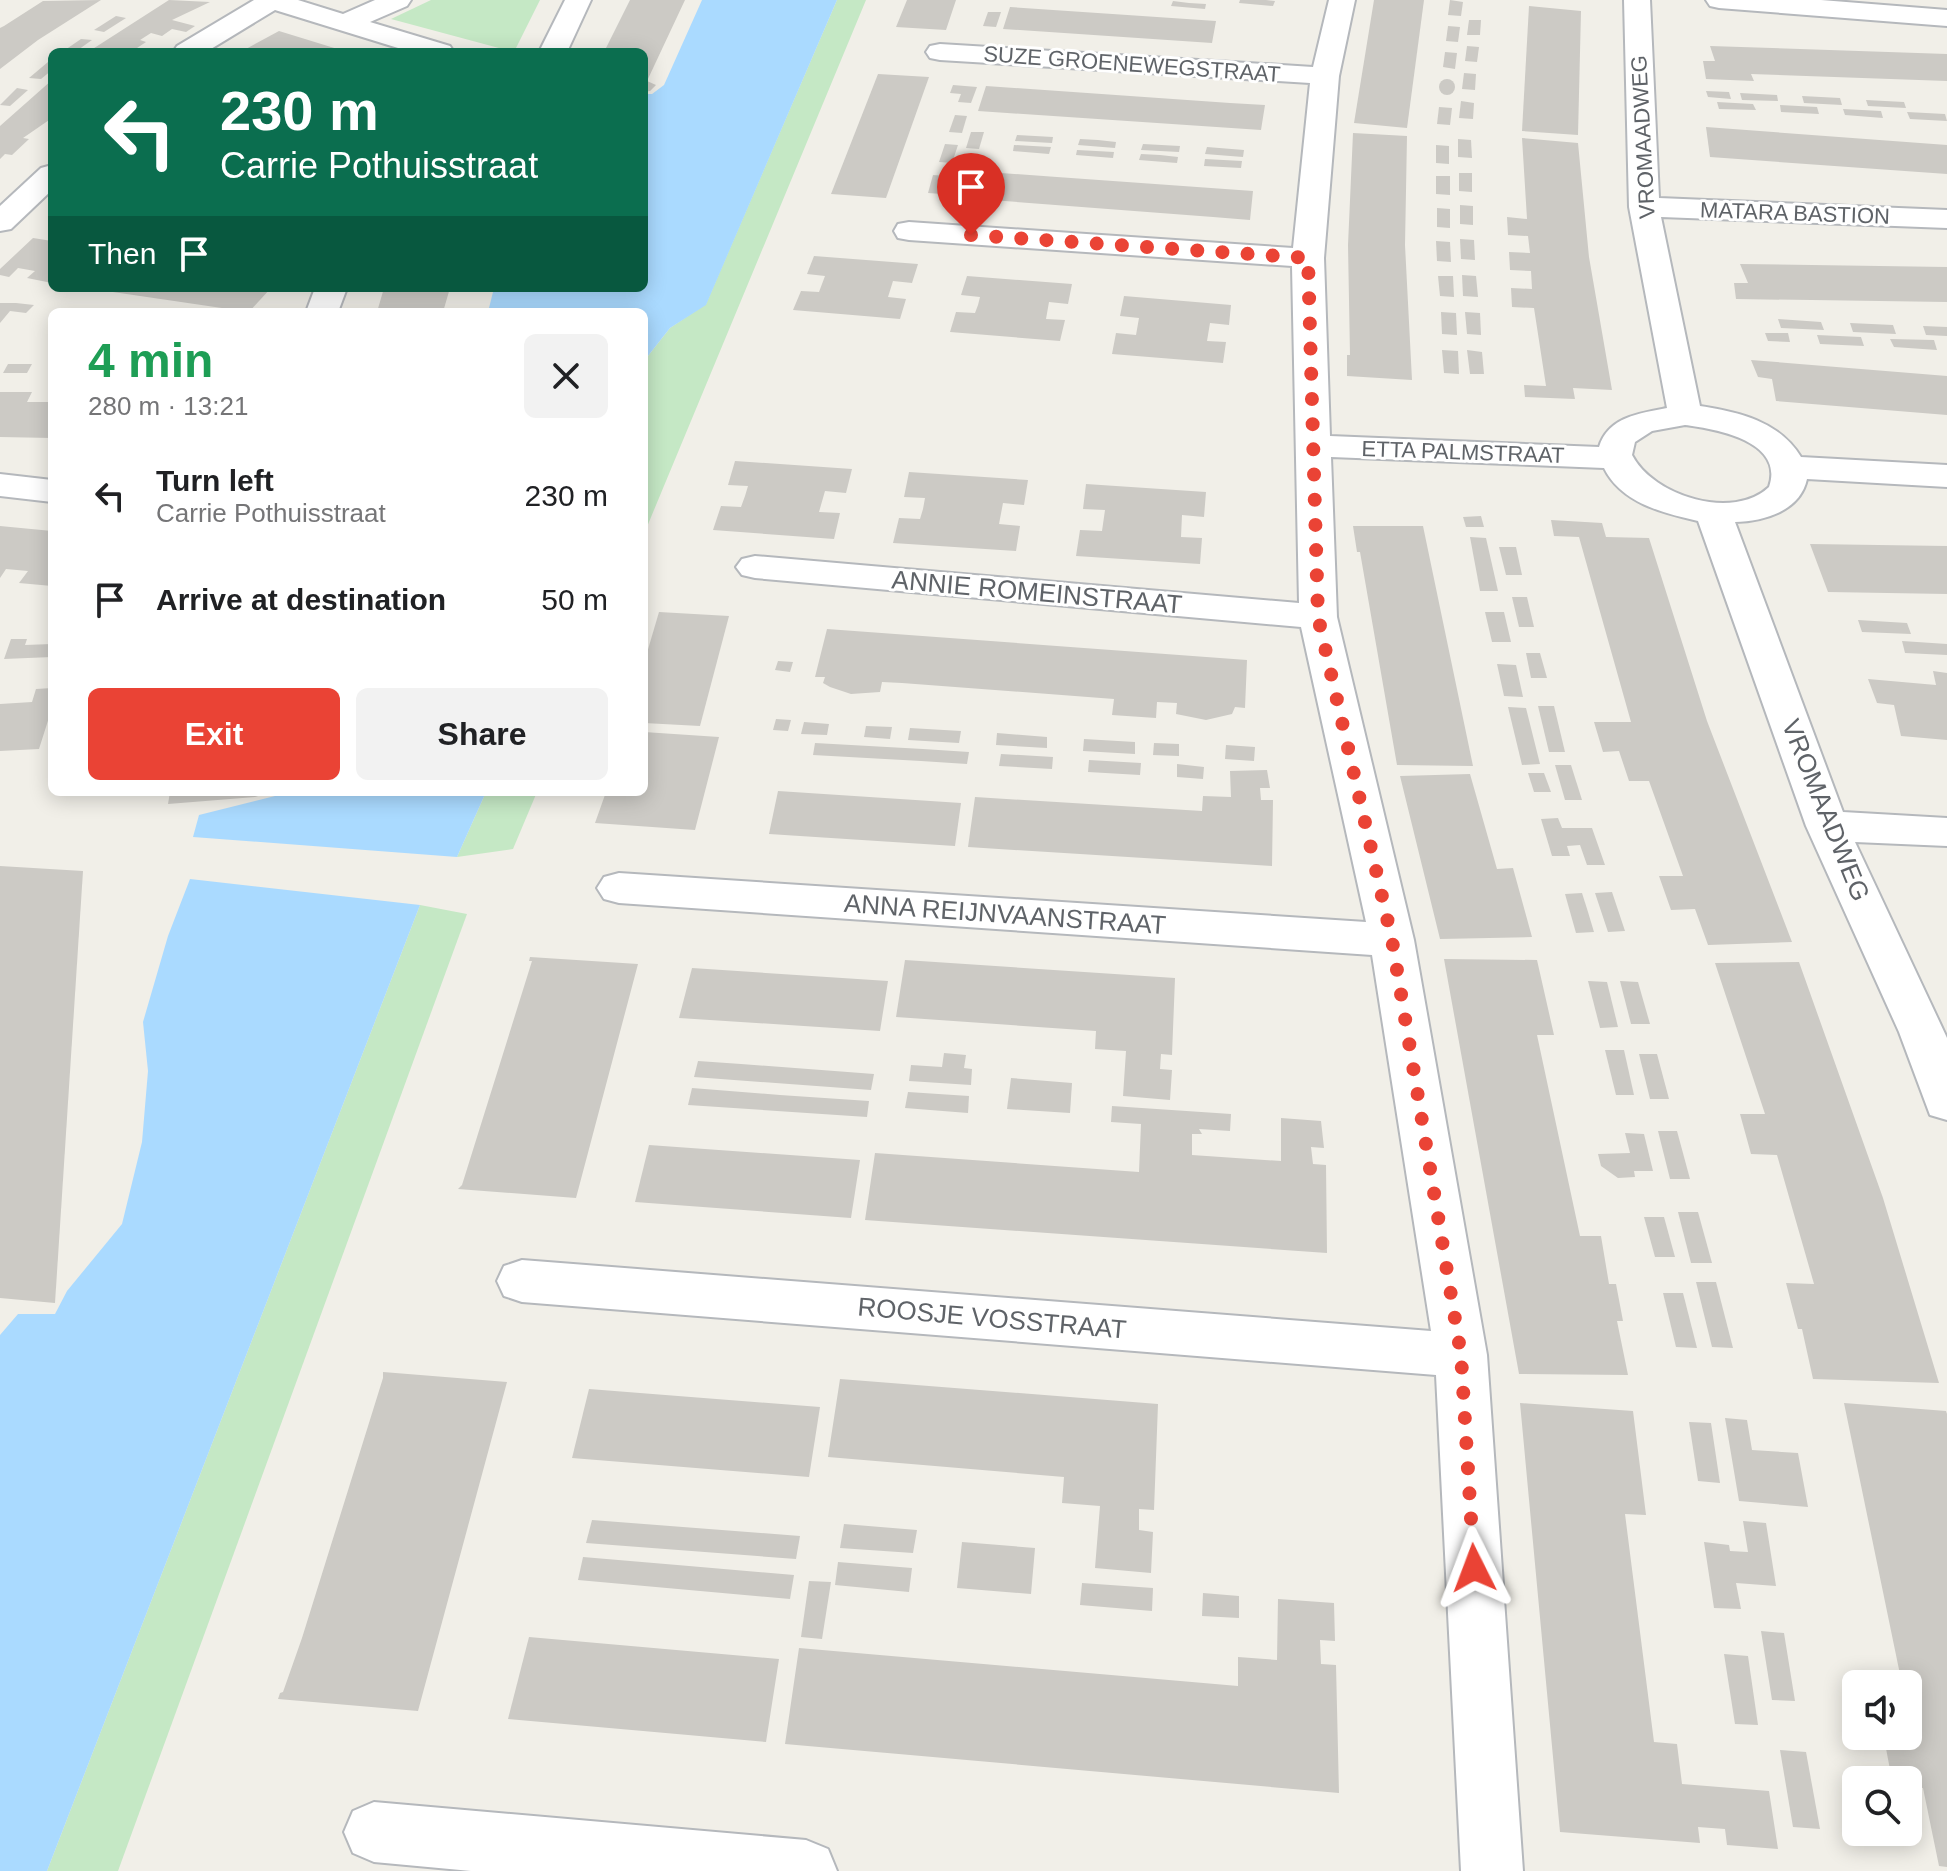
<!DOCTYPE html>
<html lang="en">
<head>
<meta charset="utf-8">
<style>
  :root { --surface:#fff; --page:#f2f2f2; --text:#202124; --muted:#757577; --accent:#ea4335 }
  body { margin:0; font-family:Helvetica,sans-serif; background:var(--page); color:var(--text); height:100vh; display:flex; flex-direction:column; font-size:30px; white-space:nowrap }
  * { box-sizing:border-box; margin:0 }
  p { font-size:26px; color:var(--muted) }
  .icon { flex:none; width:44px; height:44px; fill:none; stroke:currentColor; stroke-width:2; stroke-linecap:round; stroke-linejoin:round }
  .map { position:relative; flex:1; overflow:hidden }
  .details { position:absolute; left:48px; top:308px; width:600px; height:488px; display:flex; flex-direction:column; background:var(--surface); border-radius:12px; box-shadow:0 4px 20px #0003 }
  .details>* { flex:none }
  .banner { position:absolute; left:48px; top:48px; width:600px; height:244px; border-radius:12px; box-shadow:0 4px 20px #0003; background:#0b6e4f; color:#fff; overflow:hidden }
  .fabs { position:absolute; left:1842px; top:1670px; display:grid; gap:16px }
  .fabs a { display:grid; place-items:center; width:80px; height:80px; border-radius:12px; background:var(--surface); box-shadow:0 4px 20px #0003; font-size:40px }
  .pin { position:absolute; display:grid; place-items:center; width:68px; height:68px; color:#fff; margin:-82px -34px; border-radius:50% 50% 50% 0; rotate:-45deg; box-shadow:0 0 8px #0007 }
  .pin .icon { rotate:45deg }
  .me { position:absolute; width:88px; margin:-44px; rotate:357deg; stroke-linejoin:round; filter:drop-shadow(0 0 6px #0008) }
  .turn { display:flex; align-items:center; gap:28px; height:168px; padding:0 40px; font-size:36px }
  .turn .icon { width:104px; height:104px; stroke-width:2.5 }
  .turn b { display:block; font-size:56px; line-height:68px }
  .then { display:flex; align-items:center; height:76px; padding:0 40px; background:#0003; gap:16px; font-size:30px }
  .round { display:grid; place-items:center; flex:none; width:84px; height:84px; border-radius:12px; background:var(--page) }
  .headline { display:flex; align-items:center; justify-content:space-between; height:136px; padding:0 40px }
  h1 { font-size:48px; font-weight:800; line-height:60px; color:#1e9e55 }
  .primary-button { display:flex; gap:16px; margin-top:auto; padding:16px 40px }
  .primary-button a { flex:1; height:92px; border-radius:12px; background:var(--accent); color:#fff; font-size:32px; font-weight:800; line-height:92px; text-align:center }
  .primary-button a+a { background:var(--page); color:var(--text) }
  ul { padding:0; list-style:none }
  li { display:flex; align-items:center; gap:24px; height:104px; padding:0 40px }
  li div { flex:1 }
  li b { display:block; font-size:30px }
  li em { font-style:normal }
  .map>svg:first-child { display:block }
  .green { fill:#c5e8c5 }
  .water { fill:#aadaff }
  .building { fill:#cccac5 }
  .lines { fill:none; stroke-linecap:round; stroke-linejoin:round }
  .minor-casing { stroke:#b5b8bc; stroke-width:4 }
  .minor { fill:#fff; fill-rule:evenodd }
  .route { stroke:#ea4335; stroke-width:14; stroke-dasharray:0 25.2 }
  .labels { text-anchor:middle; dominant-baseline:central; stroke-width:6; stroke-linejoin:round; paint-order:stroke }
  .far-street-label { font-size:22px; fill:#5f6368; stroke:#fff }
  .street-label { font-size:26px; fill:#5f6368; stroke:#fff }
</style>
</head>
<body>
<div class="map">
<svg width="1947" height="1871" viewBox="0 0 1947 1871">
  <rect width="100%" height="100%" fill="#f1efe8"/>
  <g class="green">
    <path d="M431,0H540L514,52L391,19Z"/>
    <path d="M837,0H866L644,534V361L670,328L706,304Z"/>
    <path d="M486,792H537L513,849L457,857Z"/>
    <path d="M420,905L467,914L118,1871H47Z"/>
  </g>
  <g class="water">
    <path d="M702,0H837L706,305L670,328L644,361V312H488L494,288H644V94H652L664,85Z"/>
    <path d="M280,792H486L457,857L193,837L199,815L279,795Z"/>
    <path d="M190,879L420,905L47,1871H0V1335L18,1314H55L67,1291L122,1224L142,1142L148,1071L143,1022L168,936Z"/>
  </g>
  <g class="building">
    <path d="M101,0L38,40L0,69V28L4,26L43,1Z"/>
    <path d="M169,0L210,2L172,20L195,26L186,32L172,29L162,36L151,33L140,40L146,42L131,52H88Z"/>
    <path d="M630,0H685L647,81L656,85L650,91L644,92V52H604Z"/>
    <path d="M907,0H956L946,30L896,27Z"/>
    <path d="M1240,0H1266L1275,1L1273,6L1239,3Z"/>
    <path d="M1374,0H1424L1407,128L1354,123Z"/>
    <path d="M1450,0L1463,2L1461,16L1448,15Z"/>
    <path d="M1173,1L1189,3L1206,4L1205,9L1171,6Z"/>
    <path d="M1529,6L1581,11L1578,135L1522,131Z"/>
    <path d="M1010,7L1157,17L1216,21L1212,43L1003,29Z"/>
    <path d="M988,12H1001L996,27L983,26Z"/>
    <path d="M116,16L126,18L104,32L94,30Z"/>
    <path d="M1469,20H1481L1480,35H1467Z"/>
    <path d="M1448,26L1460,27L1458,42L1446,41Z"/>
    <path d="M279,31L344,51V52L244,50Z"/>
    <path d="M81,39L92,40L75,52H62Z"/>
    <path d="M1467,46L1479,47L1477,62L1465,61Z"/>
    <path d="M1710,46L1947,54V81L1751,74L1754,81L1706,79L1703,61H1715Z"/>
    <path d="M1445,52L1457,53L1455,69L1443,67Z"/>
    <path d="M48,62L52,63V70L41,79L29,78Z"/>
    <path d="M1464,73L1476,74L1475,90L1462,89Z"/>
    <path d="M878,74L929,77L886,198L831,194Z"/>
    <circle cx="1447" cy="87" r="8"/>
    <path d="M52,80V118L23,138L29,139L12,155L5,154L0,159V126Z"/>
    <path d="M953,85L977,87L971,103L958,102L961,94L950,93Z"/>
    <path d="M986,86L1230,103L1265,105L1261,130L978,111Z"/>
    <path d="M17,88L28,90L10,106L0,105Z"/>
    <path d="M1706,91L1729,92L1731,99L1708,97Z"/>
    <path d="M1740,93L1777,95L1778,101L1742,100Z"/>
    <path d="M1802,96L1840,98L1842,105L1804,103Z"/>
    <path d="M1866,100L1904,102L1906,108L1868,106Z"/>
    <path d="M1461,101L1474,103L1473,119L1459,118Z"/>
    <path d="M1717,102L1753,104L1756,110L1719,109Z"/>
    <path d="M1780,105L1817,107L1819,114L1781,112Z"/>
    <path d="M1439,107L1452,108L1450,125L1437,124Z"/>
    <path d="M1843,109L1881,111L1883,118L1845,115Z"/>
    <path d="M1907,112L1945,114L1947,121L1910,119Z"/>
    <path d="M955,115L967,116L962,133L949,132Z"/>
    <path d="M1706,127L1947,145V174L1710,157Z"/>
    <path d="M971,132H984L979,149L966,148Z"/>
    <path d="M1353,133L1407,136L1405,245L1412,380L1347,376V355H1350L1348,245Z"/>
    <path d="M1017,135L1053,137L1052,143L1015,141Z"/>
    <path d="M1522,138L1578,143L1589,257L1612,390L1573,388L1575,399L1525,397L1524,385L1546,386L1534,308L1512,307L1511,288L1532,289L1531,271L1510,270L1509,252L1530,253L1528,236L1508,235L1507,217L1527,219Z"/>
    <path d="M1080,139L1098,140L1116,142L1115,148L1078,145Z"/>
    <path d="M1458,139L1471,140L1472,158L1458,157Z"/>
    <path d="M945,144L958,145L952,163L939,162Z"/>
    <path d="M1143,144L1180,146L1179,152L1141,150Z"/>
    <path d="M1014,145L1033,146L1051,147L1049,154L1013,151Z"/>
    <path d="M1436,145L1449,146V164L1436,163Z"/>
    <path d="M1207,147L1244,150L1243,157L1205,154Z"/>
    <path d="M1077,150L1096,151L1114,152L1113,158L1076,155Z"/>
    <path d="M1141,154L1160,155L1178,157L1177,163L1139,160Z"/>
    <path d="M1205,159L1242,161L1241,168L1204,166Z"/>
    <path d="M960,170L1057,177L1253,191L1250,220L1213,217L951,197Z"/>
    <path d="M1459,173H1472V192L1459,191Z"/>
    <path d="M933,175L948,176L942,194L928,193Z"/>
    <path d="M1436,176H1450V195L1436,194Z"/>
    <path d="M1460,205L1473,206V225L1460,224Z"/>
    <path d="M1437,208L1450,209V228L1437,227Z"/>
    <path d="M33,238L52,241V283L27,278L35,271L18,268L9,277L0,275V269Z"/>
    <path d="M1460,239L1474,240L1475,260L1461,259Z"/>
    <path d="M1436,241L1450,242L1451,262L1437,261Z"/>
    <path d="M814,256L918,264L912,283L893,281L888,297L906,299L900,319L793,310L801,291L819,292L825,276L807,274Z"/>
    <path d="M1740,264L1947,267V302L1736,299L1734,283H1748Z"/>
    <path d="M1462,275L1476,276L1478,297L1463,296Z"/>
    <path d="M967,276L1072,284L1068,304L1049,302L1046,319L1065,320L1060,341L950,332L956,312L975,313L978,305L980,297L961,295Z"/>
    <path d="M1438,276H1453L1454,297L1440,296Z"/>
    <path d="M109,288H271L249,312L106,291Z"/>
    <path d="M384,288H450L443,312H377Z"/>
    <path d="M1124,296L1231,305L1229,325L1210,323L1207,341L1226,342L1223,363L1112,354L1116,333L1136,335L1139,318L1120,316Z"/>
    <path d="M0,303H16L34,305L26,313L10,311L0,323Z"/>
    <path d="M1441,312L1456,313L1457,335L1442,334Z"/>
    <path d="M1465,312L1480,313L1481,335L1467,334Z"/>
    <path d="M1778,319L1821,322L1824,330L1781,328Z"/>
    <path d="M1850,323L1893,325L1896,334L1853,332Z"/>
    <path d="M1923,326L1947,327V336L1926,335Z"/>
    <path d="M1765,333H1788L1790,342L1768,341Z"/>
    <path d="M1817,335L1861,337L1864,346L1820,344Z"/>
    <path d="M1890,339L1934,340L1937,350L1894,347Z"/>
    <path d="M1442,350L1458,351L1459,374L1444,373Z"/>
    <path d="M1467,350L1482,352L1484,374H1470Z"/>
    <path d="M1751,360L1947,376V415L1776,401L1772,379L1758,377Z"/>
    <path d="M8,364H32L27,373H3Z"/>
    <path d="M0,392H32L27,402H48L52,395V438L0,437Z"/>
    <path d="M735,461L852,469L846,493L825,491L819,512L840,513L834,539L713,530L721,506L741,507L745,496L748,486L728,485Z"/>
    <path d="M909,472L1028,480L1024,505L1003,503L999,524L1020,526L1016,551L893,543L899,518L920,519L923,509L925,498L904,497Z"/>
    <path d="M1086,484L1206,492L1204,517L1182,515L1181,537L1202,538L1200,564L1076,556L1080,530L1102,531L1105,510L1083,509Z"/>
    <path d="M1481,516L1484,527H1466L1463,517Z"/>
    <path d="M1551,520L1602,523L1606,537L1649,538L1707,721L1792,942L1708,945L1695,909L1671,910L1659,876H1683L1649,781H1629L1619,751L1603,752L1594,722H1631L1579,537L1554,536Z"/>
    <path d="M0,526L52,531V586L19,583L28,571L6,569L0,578Z"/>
    <path d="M1353,526H1423L1473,766L1397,765L1360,552H1357Z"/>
    <path d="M1470,537L1486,538L1498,591H1480Z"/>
    <path d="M1810,544L1947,546V594L1828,592Z"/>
    <path d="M1499,547H1516L1522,575H1506Z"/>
    <path d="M1512,597H1527L1534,627H1519Z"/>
    <path d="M659,612L729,616L700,726L644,723V663Z"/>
    <path d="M1485,612H1504L1511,642H1492Z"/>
    <path d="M1858,620L1907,623L1911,634L1862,632Z"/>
    <path d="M827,629L1247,660L1245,708L1235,707L1232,714L1206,720L1176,714L1177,703L1157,702L1156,718L1112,715L1114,699L902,683L882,682L880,692L851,694L830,687L823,683L825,677H815Z"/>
    <path d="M11,639H27L25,645L52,644V657L4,659Z"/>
    <path d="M1902,641L1947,644V655L1905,653Z"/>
    <path d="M1526,653H1540L1547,678H1531Z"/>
    <path d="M778,661L793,662L790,672L775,670Z"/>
    <path d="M1497,664L1516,665L1523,697L1504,696Z"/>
    <path d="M1933,671L1947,673V740L1901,736L1894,705L1877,703L1868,679L1936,685Z"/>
    <path d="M52,688V708L39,749L0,751V704L32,702L36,689Z"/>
    <path d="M1538,706H1554L1565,752H1549Z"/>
    <path d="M1508,707L1526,708L1540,764L1522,765Z"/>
    <path d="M776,719L791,720L788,731L773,730Z"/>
    <path d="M804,722L829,724L827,735L801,734Z"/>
    <path d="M866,726L892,727L890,739L864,737Z"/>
    <path d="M910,728L961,731L959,743L908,740Z"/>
    <path d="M644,732L719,737L695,830L595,823L606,792H644Z"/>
    <path d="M997,733L1047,737V748L996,745Z"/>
    <path d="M1084,739L1135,742V754L1083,751Z"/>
    <path d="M815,743L923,749L969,752L967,764L921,761L813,755Z"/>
    <path d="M1154,743L1179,744V756L1153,755Z"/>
    <path d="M1226,745L1255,747L1254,761L1225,759Z"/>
    <path d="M1001,754L1053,757L1052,769L999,766Z"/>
    <path d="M1089,760L1141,763L1140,775L1088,772Z"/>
    <path d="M1177,764L1204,767L1203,779L1177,777Z"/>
    <path d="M1555,765H1571L1582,800H1565Z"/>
    <path d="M1267,770L1270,788H1260L1261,800H1273L1272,866L968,847L975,797L1202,811L1203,796L1231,797L1230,771Z"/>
    <path d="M1528,773H1544L1551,792H1534Z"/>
    <path d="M1470,774L1497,869L1513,868L1532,937L1440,939L1400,776Z"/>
    <path d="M778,791L961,803L955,846L769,834Z"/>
    <path d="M170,792H271L255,797L168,804Z"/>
    <path d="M1558,818L1562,828H1592L1605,865H1587L1580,845L1567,846L1570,856H1552L1541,819Z"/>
    <path d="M0,866L83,871L55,1303L0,1298Z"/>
    <path d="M1612,892L1625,931L1608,932L1595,893Z"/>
    <path d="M1582,893L1588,912L1594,932L1576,933L1565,894Z"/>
    <path d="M530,957L638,964L576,1198L458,1189L462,1185L532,961H529Z"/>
    <path d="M1444,959L1537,960L1554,1035H1537L1580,1236H1601L1609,1284H1616L1623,1321H1617L1628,1375L1519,1374Z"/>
    <path d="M905,960L1175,978L1172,1055L1161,1054L1160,1069L1172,1070L1170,1100L1123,1096L1126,1051L1095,1049L1096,1031L896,1017Z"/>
    <path d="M1799,962L1883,1198L1939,1383L1813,1379L1802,1329H1798L1786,1283L1814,1284L1777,1155L1751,1154L1740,1114H1765L1715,963Z"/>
    <path d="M692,968L888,981L880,1031L679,1018Z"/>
    <path d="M1588,981L1607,982L1618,1027L1600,1028Z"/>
    <path d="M1620,981L1638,982L1650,1024H1631Z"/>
    <path d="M1605,1050H1624L1634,1095H1616Z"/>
    <path d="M944,1053L966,1055L964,1068L972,1069L971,1085L909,1081L911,1065L942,1067Z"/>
    <path d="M1639,1054H1657L1669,1099H1650Z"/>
    <path d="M698,1061L741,1064L874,1074L871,1090L694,1077Z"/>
    <path d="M1011,1078L1072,1083L1070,1113L1007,1109Z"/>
    <path d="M692,1088L780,1095L869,1101L867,1117L688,1105Z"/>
    <path d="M908,1092L969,1096L968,1113L905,1108Z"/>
    <path d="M1112,1106L1231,1114L1230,1131L1199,1129L1202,1134H1192V1155L1281,1161V1118L1321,1121L1324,1148L1311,1147L1313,1164L1326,1165L1327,1253L865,1220L875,1153L1139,1172L1141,1124L1111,1122Z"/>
    <path d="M1658,1131H1677L1690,1179H1670Z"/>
    <path d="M1625,1133L1644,1134L1653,1171H1634L1635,1177L1618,1178L1601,1166L1598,1154L1630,1153Z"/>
    <path d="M649,1145L860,1160L851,1218L635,1202Z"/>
    <path d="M1678,1212H1698L1712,1263H1691Z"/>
    <path d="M1644,1217H1664L1675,1257H1655Z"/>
    <path d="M1696,1282H1716L1733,1348L1712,1347Z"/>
    <path d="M1663,1293H1683L1697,1348L1676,1347Z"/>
    <path d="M383,1372L507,1382L418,1711L278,1699L280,1693L283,1692L302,1638L383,1378Z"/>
    <path d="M840,1379L1158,1404L1154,1510L1139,1509V1530L1153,1532L1151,1573L1095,1568L1100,1506L1062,1503L1064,1477L828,1457Z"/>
    <path d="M589,1389L820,1407L809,1477L572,1458Z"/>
    <path d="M1520,1403L1633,1411L1646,1515L1625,1514L1654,1742L1677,1744L1682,1784L1769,1791L1778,1849L1727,1845L1725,1829L1698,1827L1700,1843L1560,1832Z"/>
    <path d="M1844,1403L1946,1411L1947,1414V1867L1939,1866L1923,1788L1908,1786V1780H1892L1884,1738L1913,1740L1908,1715V1684H1902Z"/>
    <path d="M1725,1418L1747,1420L1752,1450L1798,1453L1808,1507L1739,1501Z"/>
    <path d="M1689,1422L1711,1423L1720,1483L1698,1481Z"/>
    <path d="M592,1520L800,1536L796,1559L586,1543Z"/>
    <path d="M1743,1521L1766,1523L1776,1586L1736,1583L1741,1609L1714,1608L1704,1542L1729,1545L1730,1551L1748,1552Z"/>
    <path d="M844,1524L917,1530L913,1553L840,1548Z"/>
    <path d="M962,1542L1035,1548L1031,1594L957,1588Z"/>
    <path d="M583,1557L689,1566L794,1575L790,1599L578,1580Z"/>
    <path d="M838,1562L912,1568L909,1592L835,1585Z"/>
    <path d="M809,1581L831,1582L822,1639L801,1637Z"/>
    <path d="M1082,1583L1153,1588L1152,1611L1080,1605Z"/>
    <path d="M1203,1593L1239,1596V1618L1202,1616Z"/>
    <path d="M1278,1599L1334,1603L1335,1641L1320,1640L1321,1664L1336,1665L1339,1793L785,1744L799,1648L1238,1686V1657L1277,1660Z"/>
    <path d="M1761,1631L1784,1633L1795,1701L1772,1700Z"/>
    <path d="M529,1637L779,1659L766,1742L508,1719Z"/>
    <path d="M1724,1654L1748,1656L1758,1725L1735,1724Z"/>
    <path d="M1780,1750L1806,1752L1820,1829L1793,1827Z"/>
  </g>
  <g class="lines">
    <defs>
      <g id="minor">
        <path d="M254,0H298L343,14L375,0H411L407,6L370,22L450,46L454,52H411L275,10L206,52H173L177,46Z"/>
        <path d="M565,0H591L567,52H539Z"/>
        <path d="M1329,0H1355L1339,76L1324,258L1330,436L1599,447C1608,417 1640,413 1667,408L1629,207L1624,0H1650L1659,198L1947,210V228L1661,217L1700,406C1739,412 1779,421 1801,457L1947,465V487L1807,479C1800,511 1765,521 1735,522L1843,812L1947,818V846L1855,842L1947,1038V1120L1930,1115L1899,1032L1806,826L1698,521C1663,513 1621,503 1604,468L1331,457L1337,617L1414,940L1487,1355L1523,1871H1461L1436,1375L522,1302L504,1296L497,1281L504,1266L522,1260L1431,1331L1372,955L619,903L604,899L597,888L604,877L619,873L1366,922L1301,627L755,578L742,575L736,567L742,559L755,556L1299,603L1292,266L909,240L898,238L894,231L898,224L909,222L1293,248L1310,83L940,60L930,58L926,52L930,46L940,44L1313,67ZM1685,425C1716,429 1785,441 1769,487C1733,521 1653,496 1632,455L1635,442L1652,431Z"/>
        <path d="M1706,0H1821L1947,10V26L1719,8L1710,6Z"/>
        <path d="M52,165V190L11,229L0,231V206L41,168Z"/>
        <path d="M315,288H347L338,312H306Z"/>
        <path d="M0,474L52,480V502L0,496Z"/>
        <path d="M374,1802L806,1840L828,1849L837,1871H471L374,1862L353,1853L344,1832L353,1811Z"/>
      </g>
    </defs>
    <use href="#minor" class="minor-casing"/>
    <use href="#minor" class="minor"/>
  </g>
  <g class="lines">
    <path class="route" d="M971,235L1308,258L1318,617L1392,940L1456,1325L1461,1355L1474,1568"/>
  </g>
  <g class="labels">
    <g class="far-street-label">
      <text transform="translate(1132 64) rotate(4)">SUZE GROENEWEGSTRAAT</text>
      <text transform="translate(1643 137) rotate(-93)">VROMAADWEG</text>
      <text transform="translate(1795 213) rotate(2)">MATARA BASTION</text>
      <text transform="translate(1463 452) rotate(2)">ETTA PALMSTRAAT</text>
    </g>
    <g class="street-label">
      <text transform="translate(1037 592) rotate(5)">ANNIE ROMEINSTRAAT</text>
      <text transform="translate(1826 810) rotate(68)">VROMAADWEG</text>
      <text transform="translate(1005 914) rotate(4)">ANNA REIJNVAANSTRAAT</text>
      <text transform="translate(992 1318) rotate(5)">ROOSJE VOSSTRAAT</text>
    </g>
  </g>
</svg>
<div class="fabs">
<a><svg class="icon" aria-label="sound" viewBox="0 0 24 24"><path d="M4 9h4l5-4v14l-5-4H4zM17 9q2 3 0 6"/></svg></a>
<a><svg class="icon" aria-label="search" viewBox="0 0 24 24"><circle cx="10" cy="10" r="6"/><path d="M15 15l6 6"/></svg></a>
</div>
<div class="pin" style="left:971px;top:235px;background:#d93025"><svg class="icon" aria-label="arrive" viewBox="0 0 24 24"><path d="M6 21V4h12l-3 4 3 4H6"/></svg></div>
<svg class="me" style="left:1474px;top:1568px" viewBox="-20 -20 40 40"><path d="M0-17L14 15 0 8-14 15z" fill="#ea4335" stroke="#fff" stroke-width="4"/></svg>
<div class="banner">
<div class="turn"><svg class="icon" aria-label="left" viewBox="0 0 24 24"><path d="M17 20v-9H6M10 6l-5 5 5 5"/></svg><div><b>230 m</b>Carrie Pothuisstraat</div></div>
<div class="then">Then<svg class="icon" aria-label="arrive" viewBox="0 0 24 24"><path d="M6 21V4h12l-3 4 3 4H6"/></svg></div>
</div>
<section class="details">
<div class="headline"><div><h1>4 min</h1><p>280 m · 13:21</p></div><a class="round"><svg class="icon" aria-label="close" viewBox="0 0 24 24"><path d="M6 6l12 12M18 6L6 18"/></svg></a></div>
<ul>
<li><svg class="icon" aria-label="left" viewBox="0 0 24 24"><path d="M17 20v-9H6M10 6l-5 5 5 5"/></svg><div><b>Turn left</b><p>Carrie Pothuisstraat</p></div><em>230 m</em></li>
<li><svg class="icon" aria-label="arrive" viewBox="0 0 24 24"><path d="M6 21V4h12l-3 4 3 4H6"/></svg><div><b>Arrive at destination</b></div><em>50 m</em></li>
</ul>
<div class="primary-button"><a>Exit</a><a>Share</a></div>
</section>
</div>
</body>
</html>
